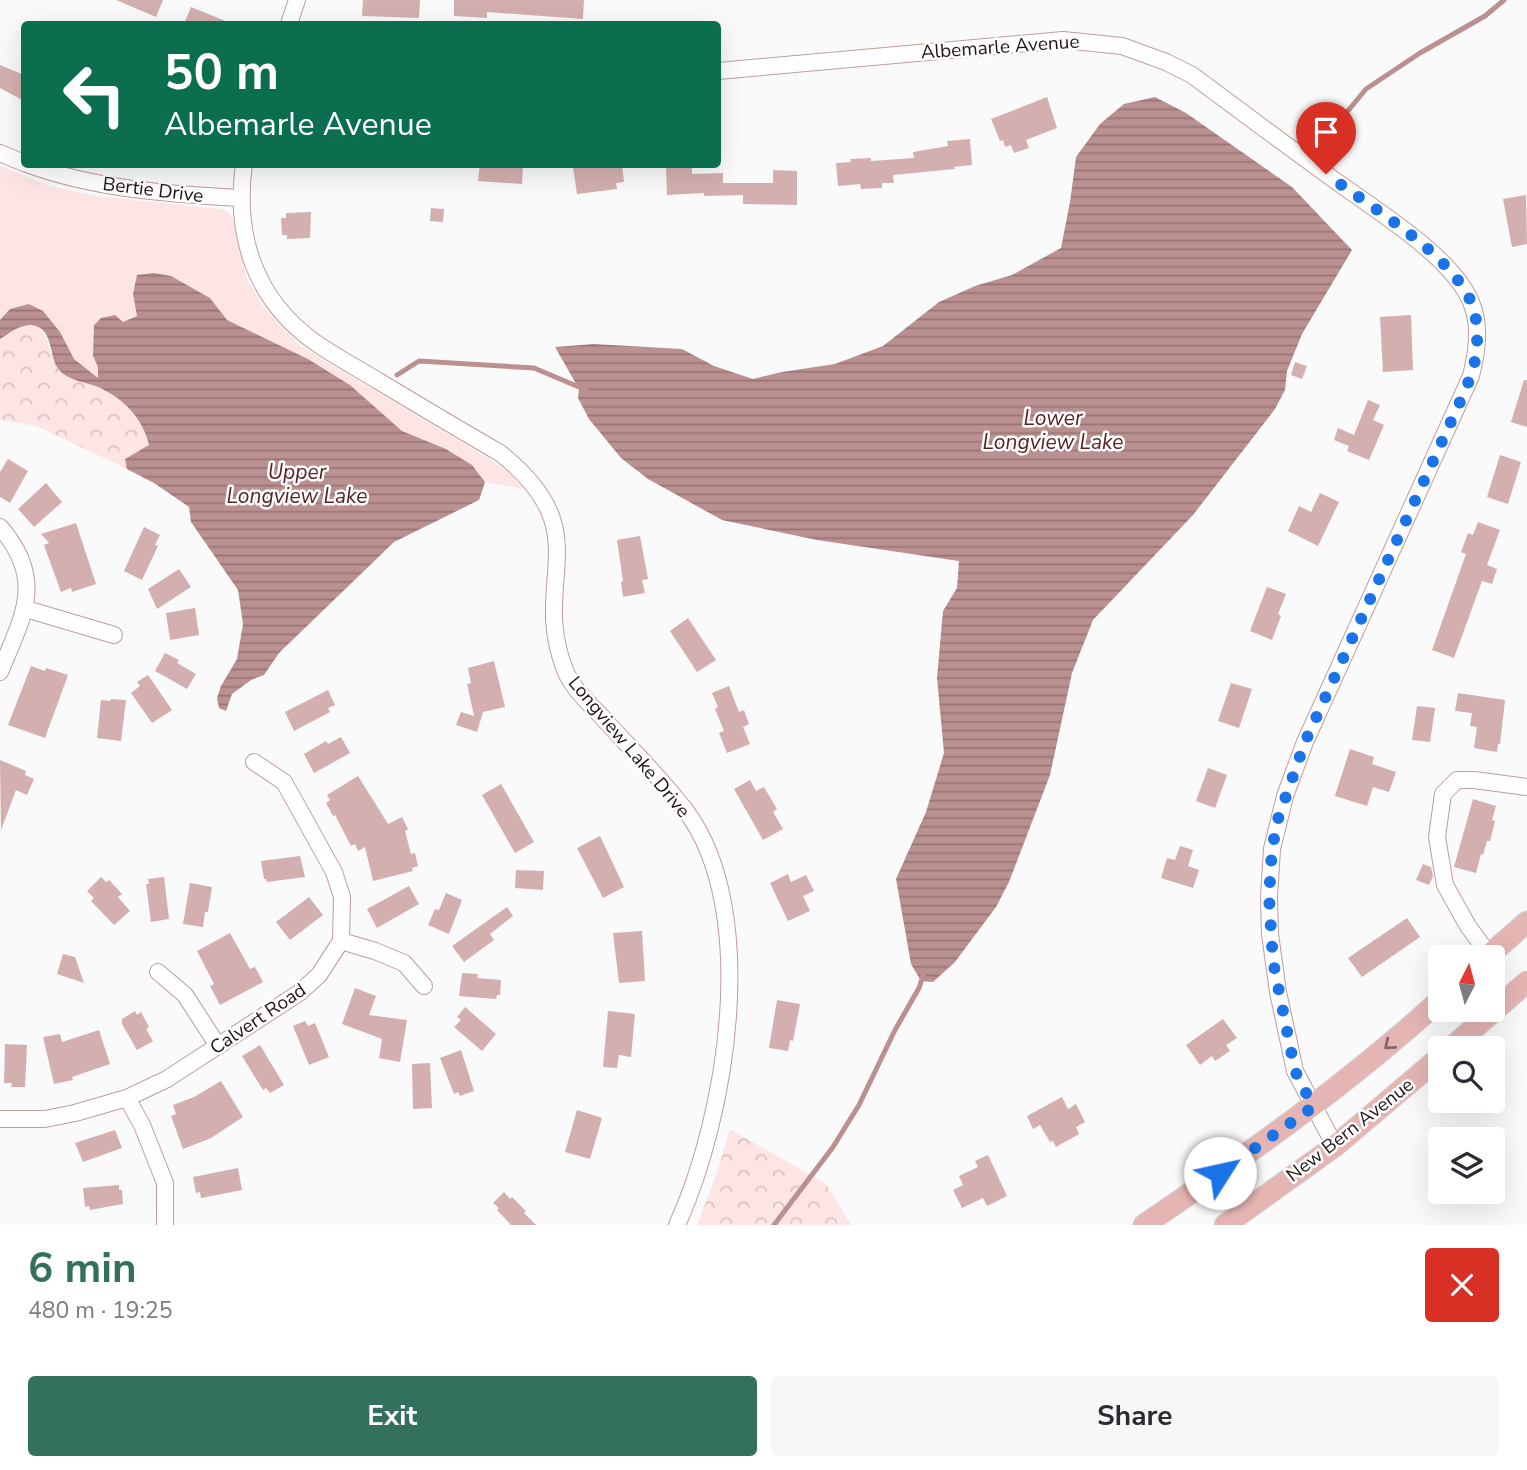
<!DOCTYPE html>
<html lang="en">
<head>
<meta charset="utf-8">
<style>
  :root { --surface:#fff; --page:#f7f7f7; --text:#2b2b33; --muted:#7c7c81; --accent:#33715e }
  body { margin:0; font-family:"Nunito Sans",sans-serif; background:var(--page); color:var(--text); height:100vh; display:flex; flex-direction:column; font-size:26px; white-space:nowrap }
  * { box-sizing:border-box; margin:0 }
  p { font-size:23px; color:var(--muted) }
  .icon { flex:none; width:38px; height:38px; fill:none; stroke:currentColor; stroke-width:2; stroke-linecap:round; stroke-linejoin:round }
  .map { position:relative; height:1225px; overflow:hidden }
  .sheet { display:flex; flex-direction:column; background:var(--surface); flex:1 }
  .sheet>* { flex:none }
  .guide { position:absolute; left:21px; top:21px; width:700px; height:147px; border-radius:7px; box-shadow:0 7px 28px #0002; background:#0b6e4f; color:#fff; overflow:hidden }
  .needle { width:46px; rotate:6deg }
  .controls { position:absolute; left:1428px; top:945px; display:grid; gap:14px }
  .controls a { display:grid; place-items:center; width:77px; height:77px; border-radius:7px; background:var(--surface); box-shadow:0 7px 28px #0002; font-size:35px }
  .pin { position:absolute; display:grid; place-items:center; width:60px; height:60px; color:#fff; margin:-72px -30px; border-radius:50% 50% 50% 0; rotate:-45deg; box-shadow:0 0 7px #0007 }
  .pin .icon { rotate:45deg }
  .me { position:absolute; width:77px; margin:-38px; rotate:55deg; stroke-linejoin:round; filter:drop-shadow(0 0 5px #0008) }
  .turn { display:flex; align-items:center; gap:24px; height:147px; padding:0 28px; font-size:32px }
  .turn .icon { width:91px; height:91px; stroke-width:2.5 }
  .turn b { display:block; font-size:49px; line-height:60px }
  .round { display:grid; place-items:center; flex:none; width:74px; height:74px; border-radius:7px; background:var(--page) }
  .head { display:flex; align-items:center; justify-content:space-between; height:119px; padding:0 28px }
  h1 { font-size:42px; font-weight:700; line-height:52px; color:var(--accent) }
  .button { display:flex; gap:14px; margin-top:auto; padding:14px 28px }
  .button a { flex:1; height:80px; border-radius:7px; background:var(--accent); color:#fff; font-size:28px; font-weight:700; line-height:80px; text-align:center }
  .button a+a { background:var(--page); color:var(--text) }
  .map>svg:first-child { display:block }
  .grass { fill:#fce5e4 }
  .forest { fill:url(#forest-crowns) }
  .water { fill:url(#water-rules) }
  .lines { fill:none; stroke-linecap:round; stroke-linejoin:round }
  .stream { stroke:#ba9190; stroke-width:5 }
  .building { fill:#d3b0af }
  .minor-casing { stroke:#c09d9c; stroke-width:18 }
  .major-casing { stroke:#d7d5d5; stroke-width:23 }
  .minor { stroke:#fff; stroke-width:16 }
  .major { stroke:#e5b5b4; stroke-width:21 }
  .oneway { stroke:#846564 }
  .route { stroke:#1a73e8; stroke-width:12; stroke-dasharray:0 21.6 }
  .labels { text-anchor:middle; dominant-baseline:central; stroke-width:5; stroke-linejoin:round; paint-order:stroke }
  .street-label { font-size:19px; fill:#221515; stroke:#fff }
  .water-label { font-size:21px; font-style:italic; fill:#582325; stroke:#fff }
</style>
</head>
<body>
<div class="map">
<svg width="1527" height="1225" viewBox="0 0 1527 1225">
  <defs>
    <pattern id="forest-crowns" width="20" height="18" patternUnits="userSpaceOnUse" patternTransform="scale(1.75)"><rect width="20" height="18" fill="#fce5e4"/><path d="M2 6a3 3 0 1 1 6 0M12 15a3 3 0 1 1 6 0" fill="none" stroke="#d8c4c3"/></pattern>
    <pattern id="water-rules" width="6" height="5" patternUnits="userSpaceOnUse" patternTransform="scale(1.75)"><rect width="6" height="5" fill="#ba9190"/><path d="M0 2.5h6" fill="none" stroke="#977574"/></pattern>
  </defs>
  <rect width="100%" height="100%" fill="#fafafa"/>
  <path class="grass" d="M0,166L49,186L96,196L221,209L229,213L233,219L247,279L265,309L299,345L491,460L510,474L524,489L485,482L472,465L446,449L402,431L350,385L308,359L227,320L210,298L133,294L138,316L123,322L93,356L98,367V378L74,359L60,332L10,309L0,320Z"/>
  <g class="forest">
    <path d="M32,325C49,331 45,341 52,355C55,361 62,367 67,371C79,384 92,382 106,390C126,402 144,422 149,445L125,459L127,469L37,426L0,420V339L23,326Z"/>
    <path d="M730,1129L826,1184L851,1225H697L716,1176Z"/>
  </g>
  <g class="water">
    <path d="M1155,97L1186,113L1292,187L1352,250L1302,334L1287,371L1285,390L1275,409L1193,515L1093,620L1072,673L1050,775L1009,882L996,907L955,962L933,982L921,981L911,964L896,879L926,812L944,753L937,678L943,611L957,588L959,561L817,540L722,520L648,479L621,458L589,419L578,398L579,389L555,347L594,344L682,349L714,366L753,379L782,372L835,364L883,346L939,302L975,286L1012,275L1061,248L1070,202L1076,157L1100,124L1124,104Z"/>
    <path d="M154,273L171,276L210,298L227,320L308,359L350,385L402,431L446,449L472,465L485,482L479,500L394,542L279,653L264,675L251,680L232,694L226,711L219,708L217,698L221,686L237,659L243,624L238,590L191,522L189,507L154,483L127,469L125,459L149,445C144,422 127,402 106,391C92,382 73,383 61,372C49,361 54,337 40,328C27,319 11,332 0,339V320L10,309L29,304L43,311L60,332L74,359L98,378V367L93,356L94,325L101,318L115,315L123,322L137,316L133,294L137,275Z"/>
  </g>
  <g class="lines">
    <g class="stream">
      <path d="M1342,118L1366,89L1420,53L1485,16L1504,0"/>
      <path d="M397,375L419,361L534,368L586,390"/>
      <path d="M774,1225L833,1147L859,1105L895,1030L919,988L923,976"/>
    </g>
  </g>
  <g class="building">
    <path d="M116,0H163L156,17Z"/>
    <path d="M363,0H420L419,18L362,16Z"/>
    <path d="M454,0H584L583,19L487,12V18L454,16Z"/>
    <path d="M191,7L233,24H184Z"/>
    <path d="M0,65L24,75V101L0,88Z"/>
    <path d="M1047,97L1057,128L1026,140L1029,148L1014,153L1011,145L1005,147L1003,140L1000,141L991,119Z"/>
    <path d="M970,139L972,165L954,167L955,169L893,175L894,183H882V188L861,189L860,184L838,186L836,163L851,162L850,159L871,158V161L914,158L913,152L948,146L947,141Z"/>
    <path d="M480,164H523L522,184L478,181Z"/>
    <path d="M588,164H622L624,182L616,183L617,189L577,194L573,167Z"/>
    <path d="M692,165V174L723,173V183H773V170L797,171V205L743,204V195L704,196V193L667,195L666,166Z"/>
    <path d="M1526,195L1527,244L1512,247L1503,199Z"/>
    <path d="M431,208L444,209L443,222L430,221Z"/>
    <path d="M311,212L310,238L287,239V235H282L281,218H286V213Z"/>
    <path d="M1411,315L1413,370L1383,372L1380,317Z"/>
    <path d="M1295,362L1307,366L1302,379L1291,375Z"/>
    <path d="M1524,380H1527V427L1511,422Z"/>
    <path d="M1368,400L1380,405L1373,420L1384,425L1369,460L1347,451L1349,446L1334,440L1338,428L1354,435Z"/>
    <path d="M1500,455L1521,462L1508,504L1487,497Z"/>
    <path d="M8,459L28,471L10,503L0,497V472Z"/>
    <path d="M46,483L62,502L34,527L18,509Z"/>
    <path d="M1320,493L1339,502L1318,546L1288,531L1299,506L1311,512Z"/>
    <path d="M1478,522L1500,530L1487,565L1497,569L1492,584L1482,581L1454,658L1432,650L1466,554L1461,552L1468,533L1473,535Z"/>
    <path d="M76,523L96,584L72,592L71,588L61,592L44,545L49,543L41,534Z"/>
    <path d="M144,527L160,535L155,545L158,546L142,580L124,571Z"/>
    <path d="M640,536L648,579L642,580L645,593L623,597L621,582L623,581L617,540Z"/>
    <path d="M179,569L191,587L157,609L148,589Z"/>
    <path d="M1267,587L1286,594L1278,614L1281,616L1272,640L1250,631Z"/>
    <path d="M195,608L199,635L170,640L166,613Z"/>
    <path d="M688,618L716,660L697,672L670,631Z"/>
    <path d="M165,653L179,660L177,663L196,674L187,689L155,671Z"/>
    <path d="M494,661L505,707L483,712L477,732L456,725L461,712L474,716L467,684L471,683L468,668Z"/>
    <path d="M31,666L45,671L46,668L68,675L45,738L8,725Z"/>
    <path d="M148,675L172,710L152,723L131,693L140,686L137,682Z"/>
    <path d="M1231,683L1252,689L1239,728L1218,721Z"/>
    <path d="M729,686L739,712L744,710L749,724L743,727L750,744L727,753L719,733L724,731L715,709L718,707L712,693Z"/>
    <path d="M328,690L335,705L328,708L330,712L294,731L285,712Z"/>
    <path d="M1458,693L1505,700L1500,744H1498L1497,752L1474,748L1477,727L1470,726L1472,713L1455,711Z"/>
    <path d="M111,699L126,700L121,741L97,738L101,700L110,701Z"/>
    <path d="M1417,706L1435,708L1430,742L1412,740Z"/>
    <path d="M341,737L350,753L314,773L304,754L326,741L328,744Z"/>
    <path d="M1350,749L1374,757L1372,764L1396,772L1389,792L1373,787L1367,806L1335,796Z"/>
    <path d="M0,760L26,771L25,775L34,779L27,795L16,790L1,830Z"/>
    <path d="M1208,768L1227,775L1215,808L1196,801Z"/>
    <path d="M358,776L388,824L402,817L408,829L405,831L411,854L415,853L418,866L412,868L413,871L373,881L365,847L358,851L355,844L351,846L335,815L333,816L326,803L330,800L327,795Z"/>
    <path d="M750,780L756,791L764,787L777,809L773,812L783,829L763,840L734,789Z"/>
    <path d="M501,784L534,842L515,853L482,795Z"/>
    <path d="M1473,799L1496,806L1492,820L1495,821L1490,841H1487L1483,855L1481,854L1476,873L1454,867Z"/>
    <path d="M600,836L624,887L603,898L577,848Z"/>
    <path d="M1180,846L1193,850L1188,866L1199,870L1193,888L1161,878L1167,858L1175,860Z"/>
    <path d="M300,856L305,877L267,882L266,879H264L261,861Z"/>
    <path d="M1423,864L1431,867L1433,876L1429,885L1416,880Z"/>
    <path d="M516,870L544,871L543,890L515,888Z"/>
    <path d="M788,874L791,882L806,875L814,891L803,896L810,911L788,921L770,883Z"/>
    <path d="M101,877L106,882L109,880L122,894L118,897L130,911L114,925L91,901L94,898L87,891Z"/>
    <path d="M164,877L169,919L151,922L146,884H149L148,879Z"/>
    <path d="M190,883L212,887L208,912H205L203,927L183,924Z"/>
    <path d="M409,886L419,904L377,928L367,909Z"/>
    <path d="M446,893L462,900L449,934L428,925L435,909L439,910Z"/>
    <path d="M309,897L323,915L290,940L276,922Z"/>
    <path d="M507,907L513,916L490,934L494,940L464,962L452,946Z"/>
    <path d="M1407,918L1420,937L1362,977L1348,958Z"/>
    <path d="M642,931L645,981L619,983L613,933Z"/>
    <path d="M230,933L250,969L255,967L263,982L220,1005L210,986L214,984L197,951Z"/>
    <path d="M63,954L75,957L84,983L57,974Z"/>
    <path d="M462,973L478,974L477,978L501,980L500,995H497L496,999L459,996Z"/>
    <path d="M355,988L376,996L369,1015L407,1020L400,1062L379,1058L382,1039L342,1024Z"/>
    <path d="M777,1000L800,1004L793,1041L790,1040L788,1051L769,1048Z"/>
    <path d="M465,1007L496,1034L482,1051L454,1027L461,1020L457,1017Z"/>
    <path d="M135,1011L137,1015L141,1012L149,1027L146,1029L153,1041L137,1050L122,1024V1019Z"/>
    <path d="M608,1011L635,1014L631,1057L619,1055L617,1068L603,1067Z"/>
    <path d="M1223,1019L1237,1038L1226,1045L1230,1051L1215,1061L1212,1056L1200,1065L1186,1045Z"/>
    <path d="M305,1021L308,1026L315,1023L329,1057L309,1065L293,1026Z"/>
    <path d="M99,1030L110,1064L72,1077L73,1080L54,1084L43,1037L60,1034L62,1042Z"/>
    <path d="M5,1044L27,1045L25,1087H11L12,1083H4Z"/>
    <path d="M260,1045L284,1085L270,1093L266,1088L263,1090L242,1056Z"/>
    <path d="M461,1050L474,1091L460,1096L458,1092L454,1094L440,1058Z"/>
    <path d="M430,1063L432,1108L413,1109L412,1064Z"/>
    <path d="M221,1081L243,1117L211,1138L183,1149L171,1116L176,1114L173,1105L194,1097Z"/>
    <path d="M1062,1097L1068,1109L1076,1104L1085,1122L1076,1127L1079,1134L1056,1147L1053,1141L1050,1142L1040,1125L1033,1129L1027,1116Z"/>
    <path d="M577,1110L602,1118L590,1159L565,1152Z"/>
    <path d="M115,1130L122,1148L83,1162L75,1143Z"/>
    <path d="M988,1155L1007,1196L987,1206L983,1198L962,1208L953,1190L963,1185L959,1176L978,1167L975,1161Z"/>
    <path d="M238,1168L242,1190L201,1198L200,1192L196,1193L193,1177Z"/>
    <path d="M119,1185V1190H122L123,1204L90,1210L89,1206L85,1207L83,1188Z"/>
    <path d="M504,1192L510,1199L512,1197L526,1211L524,1213L536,1225H511L497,1210L499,1208L493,1203Z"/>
  </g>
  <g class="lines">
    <defs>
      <g id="minor">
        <path d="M289,24L297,0"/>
        <path d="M718,71L1063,40L1122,46L1166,62L1192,75C1239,110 1286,145 1333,179C1374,209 1452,256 1471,302C1481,326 1477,352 1471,376L1305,742L1285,796L1272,849L1269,897L1270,934L1278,992L1295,1071L1335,1146"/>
        <path d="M0,153L24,163"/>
        <path d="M27,164C95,189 168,194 240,198"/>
        <path d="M244,164C234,236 255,300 316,343C336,357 359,369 380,382C420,406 460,430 500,453C601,533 529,579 565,670C572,688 588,702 601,716C629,747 660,777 686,811C761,912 726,1118 677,1225"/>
        <path d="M0,527C46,580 23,616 0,672"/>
        <path d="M26,609L114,635"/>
        <path d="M341,941L375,951L404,963L424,986"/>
        <path d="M1489,955L1468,926L1445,885L1437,837L1443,794L1457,780H1474L1527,787"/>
        <path d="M158,972L185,995L218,1046"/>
        <path d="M127,1098L142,1125L165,1183V1225"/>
        <path d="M0,1119H45L75,1113L127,1098L167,1079L299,993L319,975L341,941L342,897L334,872L284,782L254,762"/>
      </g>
      <g id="major">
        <path d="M1487,957L1527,922"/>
        <path d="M1451,1048L1527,982"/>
        <path d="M1144,1225C1247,1155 1348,1084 1440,1000"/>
        <path d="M1225,1225L1335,1146L1440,1057"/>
      </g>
    </defs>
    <use href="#minor" class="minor-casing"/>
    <use href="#major" class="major-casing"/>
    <use href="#minor" class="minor"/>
    <use href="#major" class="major"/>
  </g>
  <defs><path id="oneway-chevron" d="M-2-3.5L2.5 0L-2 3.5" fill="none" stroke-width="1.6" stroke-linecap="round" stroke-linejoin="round" transform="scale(1.75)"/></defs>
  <use class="oneway" href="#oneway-chevron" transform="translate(1389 1045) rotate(140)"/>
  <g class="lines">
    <path class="route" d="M1220,1173L1313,1107L1295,1071L1273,961L1269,897L1272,849L1278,819L1305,742L1449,426C1459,403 1472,380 1476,355C1478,338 1478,318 1471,302C1451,254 1368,205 1326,174"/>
  </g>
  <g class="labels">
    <g class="street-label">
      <text transform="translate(1000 47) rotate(-4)">Albemarle Avenue</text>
      <text transform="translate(153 190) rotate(7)">Bertie Drive</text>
      <text transform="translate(629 747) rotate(50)">Longview Lake Drive</text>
      <text transform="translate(258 1019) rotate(-34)">Calvert Road</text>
      <text transform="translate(1350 1130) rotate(-38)">New Bern Avenue</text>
    </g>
    <g class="water-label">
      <text x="1053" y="418">Lower<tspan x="1053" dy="24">Longview Lake</tspan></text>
      <text x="297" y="472">Upper<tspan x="297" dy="24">Longview Lake</tspan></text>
    </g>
  </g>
</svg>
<div class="controls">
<a><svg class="needle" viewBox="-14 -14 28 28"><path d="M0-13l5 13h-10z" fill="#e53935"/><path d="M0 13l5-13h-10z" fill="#7c7c81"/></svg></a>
<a><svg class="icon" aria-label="search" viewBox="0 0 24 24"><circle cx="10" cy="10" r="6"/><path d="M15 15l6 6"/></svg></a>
<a><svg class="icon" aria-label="layers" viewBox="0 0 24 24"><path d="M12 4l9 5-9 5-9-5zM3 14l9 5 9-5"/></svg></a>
</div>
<div class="pin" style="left:1326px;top:174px;background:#d93025"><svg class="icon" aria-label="arrive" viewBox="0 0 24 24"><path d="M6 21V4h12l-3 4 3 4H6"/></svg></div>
<svg class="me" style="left:1220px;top:1173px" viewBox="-20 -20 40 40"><circle r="19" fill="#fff"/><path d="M0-13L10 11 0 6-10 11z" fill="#1a73e8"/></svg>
<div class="guide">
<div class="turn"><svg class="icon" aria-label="left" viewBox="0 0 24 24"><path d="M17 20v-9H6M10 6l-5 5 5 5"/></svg><div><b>50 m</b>Albemarle Avenue</div></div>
</div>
</div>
<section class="sheet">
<div class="head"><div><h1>6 min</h1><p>480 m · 19:25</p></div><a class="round" style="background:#d93025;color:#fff"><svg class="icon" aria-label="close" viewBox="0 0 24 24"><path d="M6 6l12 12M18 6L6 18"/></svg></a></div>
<div class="button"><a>Exit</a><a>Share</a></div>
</section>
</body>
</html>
